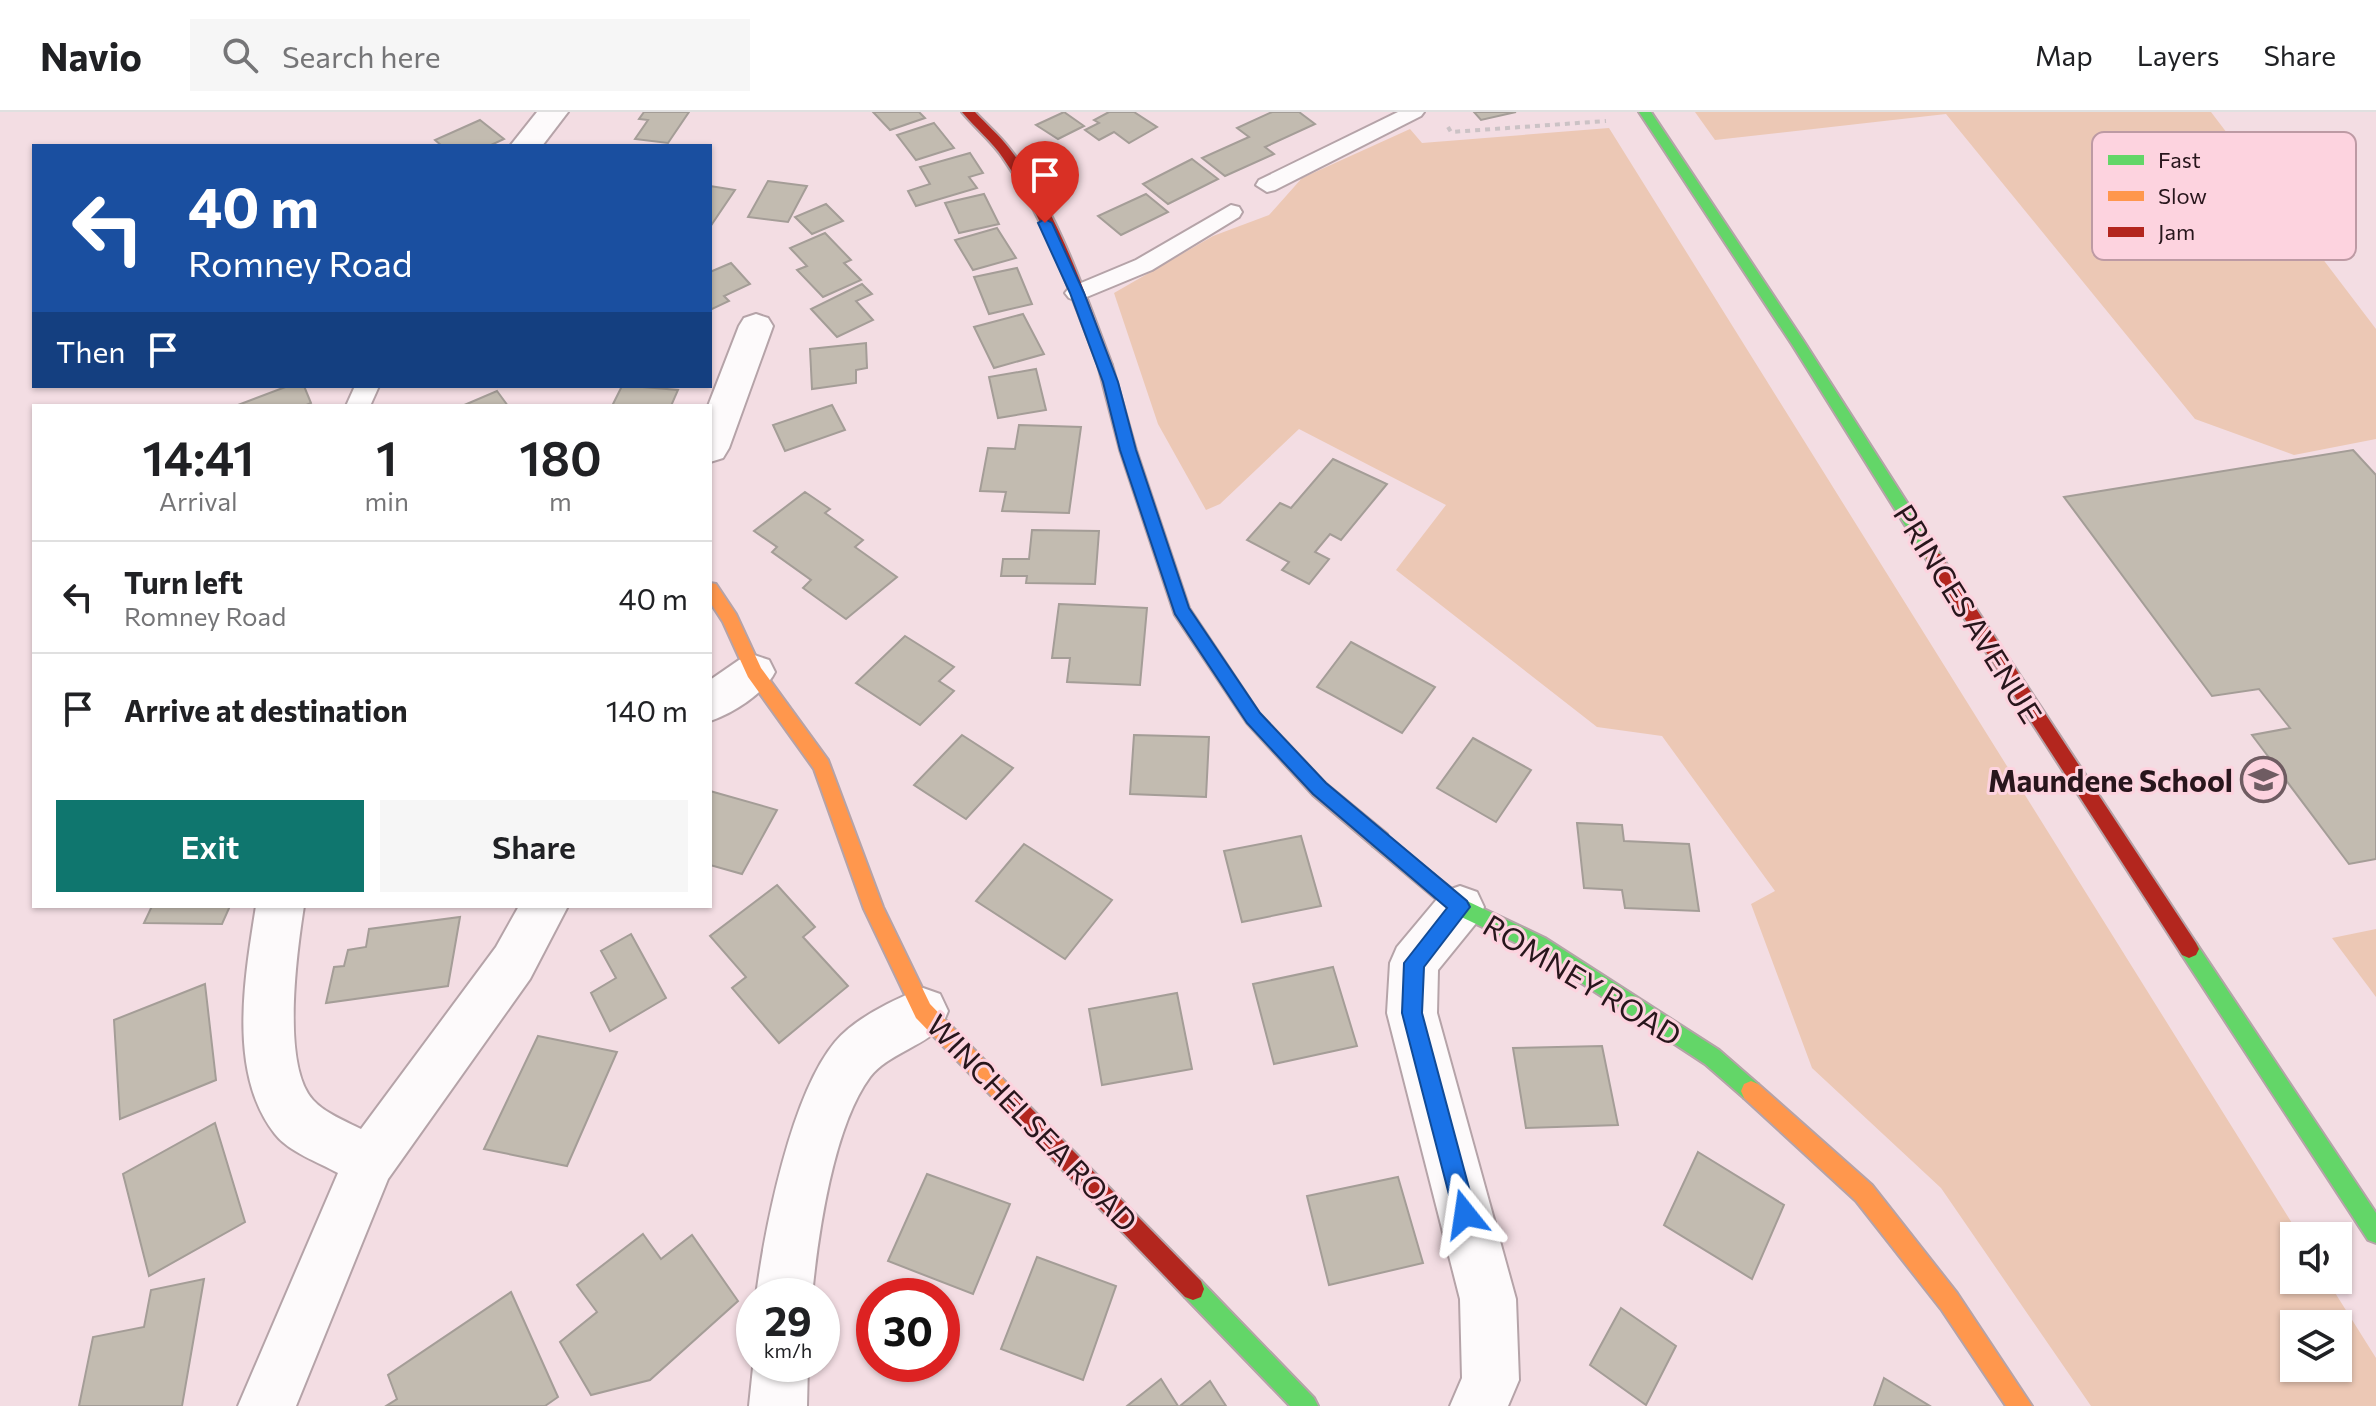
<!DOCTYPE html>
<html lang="en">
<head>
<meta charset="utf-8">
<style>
  :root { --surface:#fff; --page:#f6f6f6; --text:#202124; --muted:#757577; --line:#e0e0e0; --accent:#0f766e }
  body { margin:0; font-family:Commissioner,sans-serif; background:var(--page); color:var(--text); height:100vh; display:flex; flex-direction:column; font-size:30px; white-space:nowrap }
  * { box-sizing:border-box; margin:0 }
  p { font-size:26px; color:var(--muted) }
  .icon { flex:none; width:44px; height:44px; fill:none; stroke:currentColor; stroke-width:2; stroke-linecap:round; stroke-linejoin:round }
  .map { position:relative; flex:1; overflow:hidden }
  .drawer { position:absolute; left:32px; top:292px; width:680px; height:504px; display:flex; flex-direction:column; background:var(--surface); border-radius:0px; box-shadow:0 2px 6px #0004 }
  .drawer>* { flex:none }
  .guide { position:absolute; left:32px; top:32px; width:680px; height:244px; border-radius:0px; box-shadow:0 2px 6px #0004; background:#1a4fa0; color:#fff; overflow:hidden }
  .buttons { position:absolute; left:2280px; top:1110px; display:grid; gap:16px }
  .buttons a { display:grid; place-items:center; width:72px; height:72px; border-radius:0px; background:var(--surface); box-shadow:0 2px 6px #0004; font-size:40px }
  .speed { position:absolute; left:736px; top:1166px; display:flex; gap:16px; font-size:40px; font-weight:700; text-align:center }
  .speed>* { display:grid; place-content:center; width:104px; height:104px; border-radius:50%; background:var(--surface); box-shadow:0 2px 6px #0004; line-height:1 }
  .speed small { font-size:20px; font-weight:400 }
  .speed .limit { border:12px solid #d22; background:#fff; color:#111 }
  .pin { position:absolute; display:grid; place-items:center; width:68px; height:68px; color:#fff; margin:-82px -34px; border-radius:50% 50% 50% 0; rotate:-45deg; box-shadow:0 0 8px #0007 }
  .pin .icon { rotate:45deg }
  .me { position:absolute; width:88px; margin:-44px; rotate:345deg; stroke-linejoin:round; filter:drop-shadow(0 0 6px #0008) }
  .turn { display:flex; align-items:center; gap:28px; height:168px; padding:0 24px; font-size:36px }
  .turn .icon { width:104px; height:104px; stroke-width:2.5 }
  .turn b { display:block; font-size:56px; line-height:68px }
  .then { display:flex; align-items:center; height:76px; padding:0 24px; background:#0003; gap:16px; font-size:30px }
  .eta { display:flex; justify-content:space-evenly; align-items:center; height:136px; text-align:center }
  .eta b { font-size:48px; font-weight:600; line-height:56px }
  .action { display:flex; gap:16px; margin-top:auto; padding:16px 24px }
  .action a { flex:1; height:92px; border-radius:0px; background:var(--accent); color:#fff; font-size:32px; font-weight:600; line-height:92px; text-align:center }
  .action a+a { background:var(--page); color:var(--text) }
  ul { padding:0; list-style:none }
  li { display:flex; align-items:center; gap:24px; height:112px; padding:0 24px; border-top:2px solid var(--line) }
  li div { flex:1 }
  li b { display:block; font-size:30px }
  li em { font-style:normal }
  header { display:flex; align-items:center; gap:48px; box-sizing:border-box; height:112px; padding:0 40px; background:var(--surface); border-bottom:2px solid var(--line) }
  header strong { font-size:38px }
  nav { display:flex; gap:44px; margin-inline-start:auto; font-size:28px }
  .search { width:560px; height:72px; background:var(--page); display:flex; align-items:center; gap:20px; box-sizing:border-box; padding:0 28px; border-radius:0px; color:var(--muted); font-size:30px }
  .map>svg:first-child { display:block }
  .green { fill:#ecc8b5; fill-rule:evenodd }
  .building { fill:#c2bbb0; stroke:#a49d97; stroke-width:2 }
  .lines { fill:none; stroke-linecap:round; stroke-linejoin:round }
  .lane-casing { stroke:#b5a3a8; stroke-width:4 }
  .street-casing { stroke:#b5a3a8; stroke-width:4 }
  .fast-casing { stroke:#b5a3a8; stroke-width:4 }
  .slow-casing { stroke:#b5a3a8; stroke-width:4 }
  .jam-casing { stroke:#b5a3a8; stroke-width:4 }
  .path { stroke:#cbc2c5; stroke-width:4; stroke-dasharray:5 5; stroke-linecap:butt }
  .lane { fill:#fdfafb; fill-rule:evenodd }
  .street { fill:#fdfafb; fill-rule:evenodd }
  .fast { fill:#63d668; fill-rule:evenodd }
  .slow { fill:#ff974d; fill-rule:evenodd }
  .jam { fill:#b3261e; fill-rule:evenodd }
  .route { fill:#1a73e8; stroke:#114b97; stroke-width:2 }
  .labels { text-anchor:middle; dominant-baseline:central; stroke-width:6; stroke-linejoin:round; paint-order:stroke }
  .street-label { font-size:30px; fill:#28161c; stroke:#fdd3df }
  .poi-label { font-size:30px; font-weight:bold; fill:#28161c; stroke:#fdd3df; text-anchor:end }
  .key { fill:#fdd3df; stroke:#bd9aa4; stroke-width:2 }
  .key-label { font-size:22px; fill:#28161c }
</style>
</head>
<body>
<header>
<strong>Navio</strong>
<div class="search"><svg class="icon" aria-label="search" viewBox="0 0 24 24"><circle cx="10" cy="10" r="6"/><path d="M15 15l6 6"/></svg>Search here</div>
<nav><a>Map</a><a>Layers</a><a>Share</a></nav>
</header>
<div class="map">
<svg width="2376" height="1294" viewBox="0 0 2376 1294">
  <rect width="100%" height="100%" fill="#f3dde3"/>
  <g class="green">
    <path d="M1695,0H2211L2376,217V327L2294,343L2195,307L1946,2L1715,28Z"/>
    <path d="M1609,16L2300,1124H2294V1168H2327L2376,1246V1294H2091L1941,1076L1812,956L1751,792L1775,779L1662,624L1597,615L1396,458L1446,393L1299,317L1220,392L1206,398L1158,312L1114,181L1213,124L1269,103L1302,66L1410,17L1422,31ZM2338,1212V1256H2294V1212Z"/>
    <path d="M2376,817V885L2332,826Z"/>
  </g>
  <g class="building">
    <path d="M644,0H689L668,31L635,27L648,8L639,7Z"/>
    <path d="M873,0H919L925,6L890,18Z"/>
    <path d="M1064,0L1084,14L1058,27L1036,13Z"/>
    <path d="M1109,0H1134L1157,15L1129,31L1114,20L1099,28L1085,18L1099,11L1094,8Z"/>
    <path d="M1272,0H1299L1315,12L1265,35L1274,42L1225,64L1202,46L1249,25L1237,16Z"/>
    <path d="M1474,0H1516L1481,8Z"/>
    <path d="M480,8L504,27L489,34H442L435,28Z"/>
    <path d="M934,11L954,36L916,48L897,23Z"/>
    <path d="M970,41L983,61L969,65L977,76L916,94L908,79L930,72L920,55Z"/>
    <path d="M1192,47L1218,67L1168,92L1143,72Z"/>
    <path d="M768,69L807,74L788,110L748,105Z"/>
    <path d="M710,74L735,78L710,115Z"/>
    <path d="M984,82L999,112L959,121L945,91Z"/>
    <path d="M1146,82L1168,100L1121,123L1098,104Z"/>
    <path d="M826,92L843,109L812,122L795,105Z"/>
    <path d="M997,116L1016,146L973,158L955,128Z"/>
    <path d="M825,121L851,148L844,151L861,168L823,185L797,158L807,154L790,136Z"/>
    <path d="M731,151L750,172L724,184L729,189L710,198V160Z"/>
    <path d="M1017,156L1032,192L989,202L974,165Z"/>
    <path d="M862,172L872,182L856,189L873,208L837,225L811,197Z"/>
    <path d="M1023,202L1044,242L994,256L974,215Z"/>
    <path d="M866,231L867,256L856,258V271L812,277L810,237Z"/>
    <path d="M1036,257L1046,298L998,306L989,265Z"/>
    <path d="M288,274H304L311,291L304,294L238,293Z"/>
    <path d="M622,274H631L678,278L671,294H612Z"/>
    <path d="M497,279L508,294H462Z"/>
    <path d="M832,293L845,318L785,339L773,313Z"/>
    <path d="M1019,313L1081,315L1069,401L1002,399L1006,380L980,379L988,336L1015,337Z"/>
    <path d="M2353,338L2376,363V747L2349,752L2252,623L2290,616L2259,577L2212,584L2064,385Z"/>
    <path d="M1333,347L1387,372L1341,428L1330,422L1315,440L1329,447L1309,472L1282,458L1289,450L1247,428L1280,391L1291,396Z"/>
    <path d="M805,380L830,397L825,401L863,428L855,435L897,465L846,507L803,476L811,468L772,440L777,435L754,419Z"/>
    <path d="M1032,418L1099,419L1095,472L1026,471L1027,464H1001L1003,447H1029Z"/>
    <path d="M1059,492L1147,496L1140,573L1067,570L1070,546H1052Z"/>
    <path d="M905,524L954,555L939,569L954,579L920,613L856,571Z"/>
    <path d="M1351,530L1435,575L1402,621L1317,575Z"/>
    <path d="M962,623L1013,656L966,707L914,673Z"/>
    <path d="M1134,623L1209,625L1206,685L1130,682Z"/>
    <path d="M1473,626L1531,658L1496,710L1437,676Z"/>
    <path d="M710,679L777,698L742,762L710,753Z"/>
    <path d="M1577,711L1622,713L1624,729L1689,732L1699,799L1625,796L1622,778L1584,776Z"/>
    <path d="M1301,724L1321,794L1242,810L1224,739Z"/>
    <path d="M1024,732L1112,788L1065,847L976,789Z"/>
    <path d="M777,773L815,815L803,825L848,874L779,931L732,876L746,865L710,824Z"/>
    <path d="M152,794H230L222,812L144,811Z"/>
    <path d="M460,805L448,874L326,891L334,855L344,854L348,838L366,835L369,817Z"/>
    <path d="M631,822L666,886L610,919L591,881L616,866L601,839Z"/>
    <path d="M1333,855L1357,934L1274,952L1253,872Z"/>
    <path d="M205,872L216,968L120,1007L114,908Z"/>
    <path d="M1177,881L1192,957L1102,973L1089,897Z"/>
    <path d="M538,924L617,940L567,1054L484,1037Z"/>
    <path d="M1602,934L1618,1013L1526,1016L1513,936Z"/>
    <path d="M215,1011L245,1110L149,1164L123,1062Z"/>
    <path d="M1698,1040L1784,1093L1752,1167L1664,1113Z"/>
    <path d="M927,1062L1010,1092L973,1182L888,1149Z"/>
    <path d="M1398,1065L1423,1151L1329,1173L1307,1084Z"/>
    <path d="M643,1122L661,1147L692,1123L738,1189L650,1268L591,1283L560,1230L597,1200L577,1173Z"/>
    <path d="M1037,1145L1116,1174L1083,1268L1001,1237Z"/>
    <path d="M204,1167L182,1294H79L93,1225L144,1215L151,1178Z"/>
    <path d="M511,1180L558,1285L545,1294H386L397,1287L388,1263Z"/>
    <path d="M1621,1196L1676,1234L1646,1293L1590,1253Z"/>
    <path d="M1884,1266L1930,1294H1874Z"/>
    <path d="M1161,1267L1178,1294H1127Z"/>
    <path d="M1210,1269L1226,1294H1180Z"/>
  </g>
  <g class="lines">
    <defs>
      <g id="lane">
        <path d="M1398,0H1424L1421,4L1275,78L1267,80L1256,73L1259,68Z"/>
        <path d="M1231,93L1239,95L1242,100L1239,105L1152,158L1077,189L1069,186L1065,181L1069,176L1136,148Z"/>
        <path d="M355,274H379L370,294H346Z"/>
      </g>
      <g id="street">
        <path d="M537,0H568L542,34H510Z"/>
        <path d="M756,202L768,206L773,214L729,336L723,346L710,350V294H708L739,214L744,206Z"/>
        <path d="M754,543L769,548L775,560C764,582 733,601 710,609V568L739,548Z"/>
        <path d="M1460,774L1477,780L1484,795L1477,810L1438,858L1437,901L1516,1187L1519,1268L1508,1294H1450L1462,1266L1460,1187L1387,901L1390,851L1397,835L1443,780Z"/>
        <path d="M256,794H304C297,839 281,953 313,988C325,1001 345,1009 361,1017L496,835L519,794H568L530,867L388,1067L296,1294H238L338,1061C318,1050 289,1040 275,1022C227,961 245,864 256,794Z"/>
        <path d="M923,876L940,882L948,899C946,904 943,912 940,916C923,934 887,943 870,965C833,1015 818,1123 812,1184H756C765,1115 791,983 835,930C855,906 895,887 923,876Z"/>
        <path d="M754,1246V1252H808L807,1294H749Z"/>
      </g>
      <g id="fast">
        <path d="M1639,0H1651L1803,228L1940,442L1942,446L1940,450H1928L1793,234Z"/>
        <path d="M1380,720L1467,789L1545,826L1719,938L1758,972L1761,979L1758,986L1751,989L1744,986L1705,952L1531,838L1453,801L1373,734L1371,728L1373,722Z"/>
        <path d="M2189,828L2196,831L2376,1101V1131L2368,1128L2182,843L2179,837L2182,831Z"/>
        <path d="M1193,1166L1201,1169L1314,1286L1318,1294H1290L1185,1185L1182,1177L1185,1169Z"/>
      </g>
      <g id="slow">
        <path d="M1105,248L1112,253L1136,338L1189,496L1259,601L1325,671L1387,722L1389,728L1387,734L1380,736L1373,734L1313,683L1247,611L1175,503L1120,338L1098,253Z"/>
        <path d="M710,471L716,472L736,502L761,556L828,648L883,795L930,892L1023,988L1026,995L1023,1002L1016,1005L1009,1002L916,906L864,797L814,657L748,565L723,510L710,490Z"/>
        <path d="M1751,969L1758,972L1872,1073L1957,1181L2032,1294H2006L1941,1197L1856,1089L1744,986L1741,979L1744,972Z"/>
      </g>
      <g id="jam">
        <path d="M962,0H975C986,12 999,23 1009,36C1058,98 1084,180 1112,253L1110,257H1100L1098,253C1071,183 1046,108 1003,46C992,29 975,16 962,0Z"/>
        <path d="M1934,440L1940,442L2196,831L2199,837L2196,843L2189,846L2182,843L1928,450L1926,446Z"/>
        <path d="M1016,985L1023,988L1201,1169L1204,1177L1201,1185L1193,1188L1185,1185L1009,1002L1006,995L1009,988Z"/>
      </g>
    </defs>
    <use href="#lane" class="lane-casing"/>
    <use href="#street" class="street-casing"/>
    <use href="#fast" class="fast-casing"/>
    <use href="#slow" class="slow-casing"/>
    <use href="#jam" class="jam-casing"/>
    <path class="path" d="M1448,15L1451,20L1606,9"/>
    <use href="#lane" class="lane"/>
    <use href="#street" class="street"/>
    <use href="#fast" class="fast"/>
    <use href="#slow" class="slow"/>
    <use href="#jam" class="jam"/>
  </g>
  <path class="route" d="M1045,107L1052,111L1084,181L1118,270L1136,338L1189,496L1260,601L1326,671L1467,789L1470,795L1424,855L1422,901L1476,1102L1473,1109L1465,1113L1457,1109L1454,1102L1402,901L1404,851L1447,796L1313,682L1247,611L1175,502L1120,338L1103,270L1070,181L1038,111Z"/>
  <defs>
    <symbol id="school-ring" viewBox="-11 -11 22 22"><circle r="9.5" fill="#fdd3df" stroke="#6f5c62" stroke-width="1.5"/><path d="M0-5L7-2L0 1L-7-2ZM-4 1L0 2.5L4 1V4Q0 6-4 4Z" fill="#6f5c62"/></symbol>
  </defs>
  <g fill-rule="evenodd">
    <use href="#school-ring" x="2238" y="642" width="51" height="51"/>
  </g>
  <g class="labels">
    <g class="street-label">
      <text transform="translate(1969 501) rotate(58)">PRINCES AVENUE</text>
      <text transform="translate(1583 867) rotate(31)">ROMNEY ROAD</text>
      <text transform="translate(1033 1010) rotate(46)">WINCHELSEA ROAD</text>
    </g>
    <g class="poi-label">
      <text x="2233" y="667">Maundene School</text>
    </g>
  </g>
  <rect x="2092" y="20" width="264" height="128" rx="12" class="key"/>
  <rect x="2108" y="43" width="36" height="10" fill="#63d668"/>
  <rect x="2108" y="79" width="36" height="10" fill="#ff974d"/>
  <rect x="2108" y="115" width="36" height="10" fill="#b3261e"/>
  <g class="key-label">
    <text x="2158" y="56">Fast</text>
    <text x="2158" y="92">Slow</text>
    <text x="2158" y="128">Jam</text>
  </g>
</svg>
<div class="buttons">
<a><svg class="icon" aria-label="sound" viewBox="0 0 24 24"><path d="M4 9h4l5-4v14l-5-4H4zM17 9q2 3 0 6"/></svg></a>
<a><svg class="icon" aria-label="layers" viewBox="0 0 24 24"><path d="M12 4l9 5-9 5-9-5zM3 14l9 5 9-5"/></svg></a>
</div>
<div class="speed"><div>29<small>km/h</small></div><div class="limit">30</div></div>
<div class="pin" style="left:1045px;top:111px;background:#d93025"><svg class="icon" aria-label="arrive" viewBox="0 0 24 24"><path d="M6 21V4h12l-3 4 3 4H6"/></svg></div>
<svg class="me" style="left:1465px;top:1102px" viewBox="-20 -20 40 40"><path d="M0-17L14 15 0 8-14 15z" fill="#1a73e8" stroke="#fff" stroke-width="4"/></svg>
<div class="guide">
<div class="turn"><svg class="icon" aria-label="left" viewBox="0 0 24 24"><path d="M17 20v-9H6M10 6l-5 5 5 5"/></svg><div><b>40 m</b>Romney Road</div></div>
<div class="then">Then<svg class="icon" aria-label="arrive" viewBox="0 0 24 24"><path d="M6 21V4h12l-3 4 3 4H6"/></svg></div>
</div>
<section class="drawer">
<div class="eta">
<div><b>14:41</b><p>Arrival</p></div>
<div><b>1</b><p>min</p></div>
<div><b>180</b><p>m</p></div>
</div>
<ul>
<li><svg class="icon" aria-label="left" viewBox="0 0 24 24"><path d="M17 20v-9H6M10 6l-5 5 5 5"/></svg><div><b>Turn left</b><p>Romney Road</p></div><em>40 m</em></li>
<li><svg class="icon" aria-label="arrive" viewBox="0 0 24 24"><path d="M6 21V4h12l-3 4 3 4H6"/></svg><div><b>Arrive at destination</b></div><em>140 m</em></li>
</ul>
<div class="action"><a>Exit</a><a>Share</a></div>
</section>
</div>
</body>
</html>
